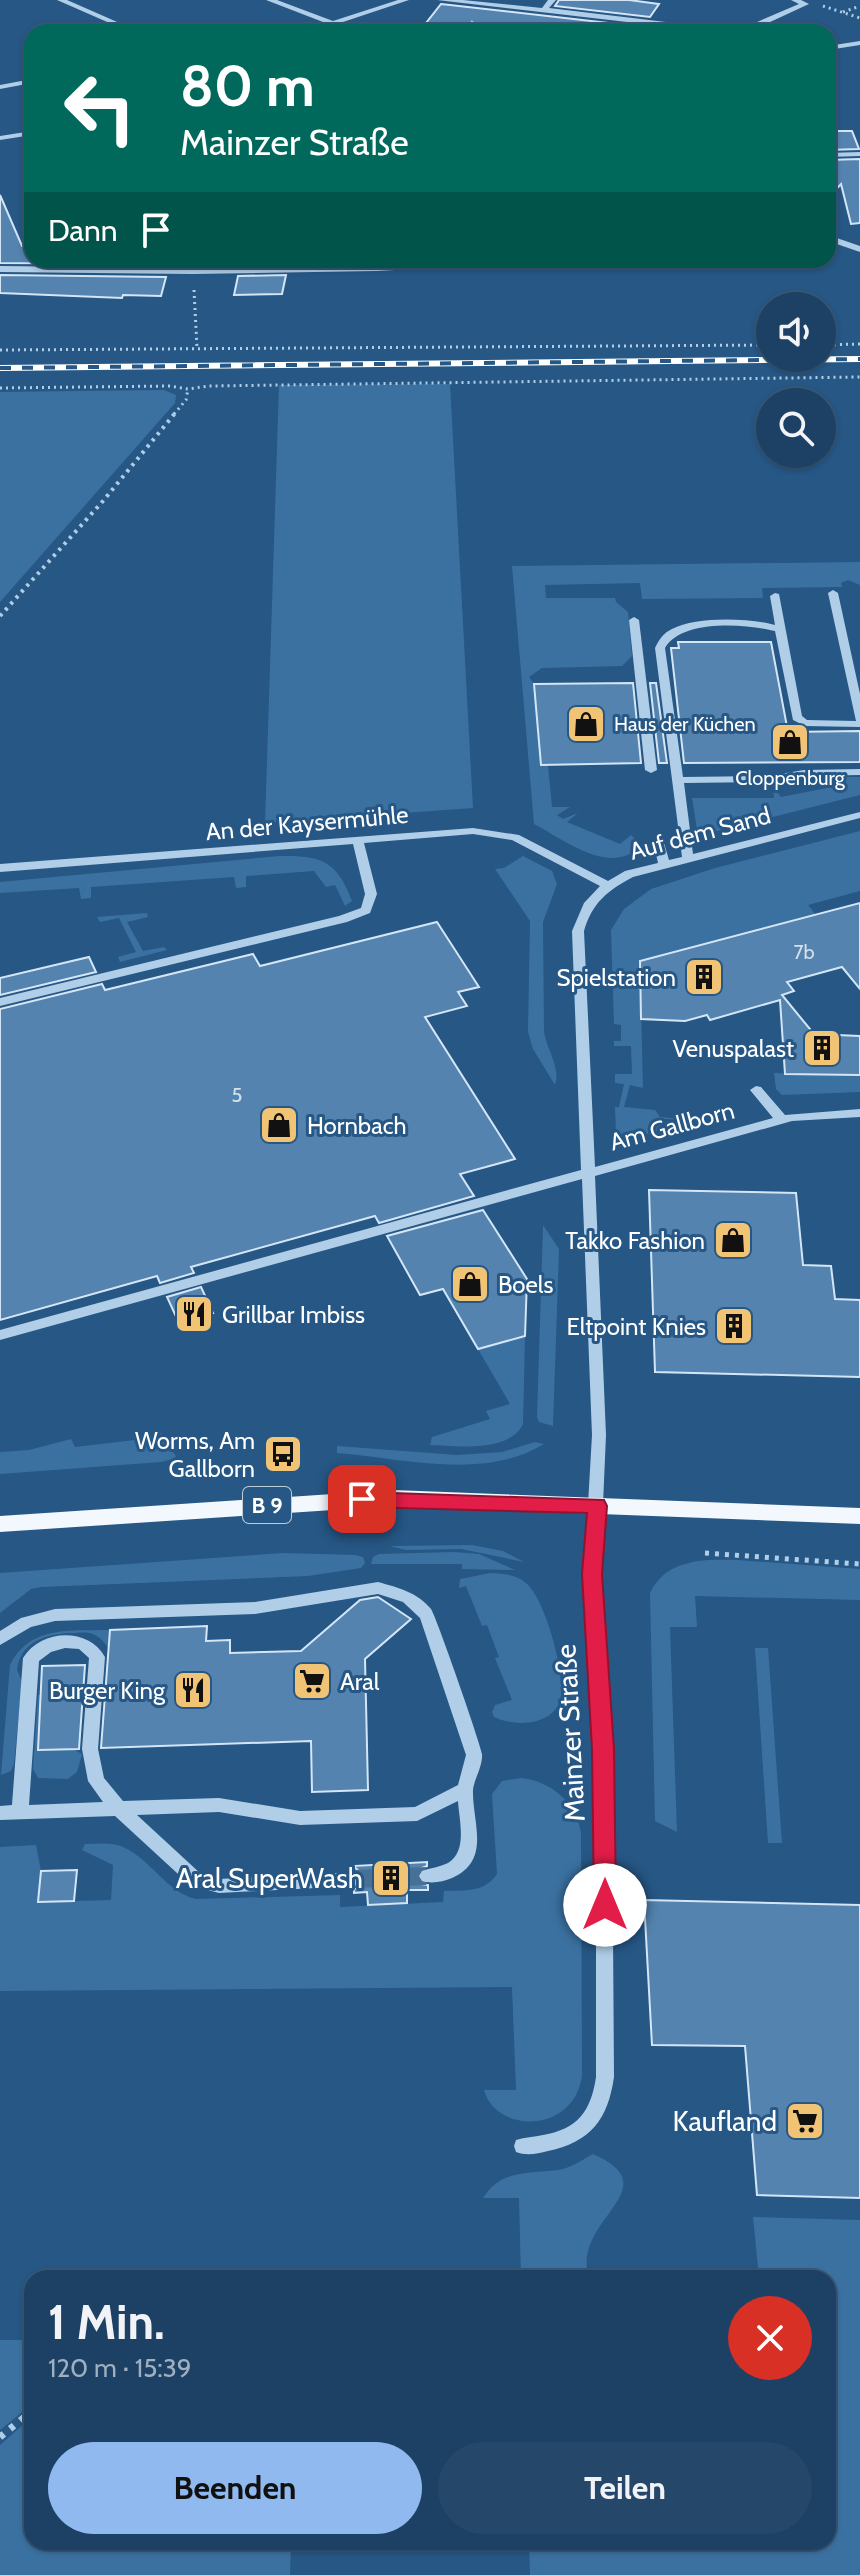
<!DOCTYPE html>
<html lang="de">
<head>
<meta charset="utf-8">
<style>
  :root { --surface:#1c4164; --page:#25486a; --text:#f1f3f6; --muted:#a0afbf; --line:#3a5a78; --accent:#90b9f0 }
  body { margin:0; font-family:Cabin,sans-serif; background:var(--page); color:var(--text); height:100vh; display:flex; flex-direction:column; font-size:30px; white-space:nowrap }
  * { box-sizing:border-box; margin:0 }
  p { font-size:26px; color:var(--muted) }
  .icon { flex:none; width:44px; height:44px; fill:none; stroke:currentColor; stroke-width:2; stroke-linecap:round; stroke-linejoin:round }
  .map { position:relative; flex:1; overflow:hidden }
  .drawer { position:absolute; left:24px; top:2270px; width:812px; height:280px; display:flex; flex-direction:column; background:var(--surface); border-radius:24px; box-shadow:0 2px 6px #0004,0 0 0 2px var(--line) }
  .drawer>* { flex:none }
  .guide { position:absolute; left:24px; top:24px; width:812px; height:244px; border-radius:24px; box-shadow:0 2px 6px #0004,0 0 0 2px var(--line); background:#00695c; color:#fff; overflow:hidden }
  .buttons { position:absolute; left:756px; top:292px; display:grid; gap:16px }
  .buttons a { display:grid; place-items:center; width:80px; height:80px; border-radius:50%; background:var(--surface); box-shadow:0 2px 6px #0004,0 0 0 2px var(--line); font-size:40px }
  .pin { position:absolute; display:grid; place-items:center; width:68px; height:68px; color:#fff; margin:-34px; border-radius:16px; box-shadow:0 4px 12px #0006 }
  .me { position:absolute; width:88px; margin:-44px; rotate:0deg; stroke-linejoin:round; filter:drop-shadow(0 0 6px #0008) }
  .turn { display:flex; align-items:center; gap:28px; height:168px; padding:0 24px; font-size:36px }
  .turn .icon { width:104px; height:104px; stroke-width:2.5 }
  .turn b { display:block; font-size:56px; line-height:68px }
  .then { display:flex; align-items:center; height:76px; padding:0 24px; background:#0003; gap:16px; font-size:30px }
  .round { display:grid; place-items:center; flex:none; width:84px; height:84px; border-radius:42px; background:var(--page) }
  .head { display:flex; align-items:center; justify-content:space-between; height:136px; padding:0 24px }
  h1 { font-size:48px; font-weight:800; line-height:60px }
  .primary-button { display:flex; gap:16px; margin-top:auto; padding:16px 24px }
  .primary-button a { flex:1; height:92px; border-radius:48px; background:var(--accent); color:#111; font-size:32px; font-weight:800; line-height:92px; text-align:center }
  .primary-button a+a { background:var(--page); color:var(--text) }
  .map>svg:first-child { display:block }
  .green { fill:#3b71a1 }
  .building { fill:#5383ae; stroke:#d4e6f6; stroke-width:2 }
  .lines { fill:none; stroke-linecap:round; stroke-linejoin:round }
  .minor-tunnel { stroke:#477097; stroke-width:18; stroke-dasharray:18 9; stroke-linecap:butt }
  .path-far3 { stroke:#b0cee8; stroke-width:3; stroke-dasharray:2 4; stroke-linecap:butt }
  .path-far2 { stroke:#b0cee8; stroke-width:4; stroke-dasharray:3 5; stroke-linecap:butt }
  .path-far1 { stroke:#b0cee8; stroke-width:5; stroke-dasharray:4 6; stroke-linecap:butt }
  .path { stroke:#b0cee8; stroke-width:7; stroke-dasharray:5 8; stroke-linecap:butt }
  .minor { fill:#b0cee8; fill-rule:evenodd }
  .major { fill:#f2f8fe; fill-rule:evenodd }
  .rail-casing { stroke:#fff; stroke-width:6 }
  .rail { stroke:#265785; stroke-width:4; stroke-dasharray:11; stroke-linecap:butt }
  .route { fill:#e11d48; stroke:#92132f; stroke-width:2 }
  .labels { text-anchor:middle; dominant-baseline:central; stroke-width:6; stroke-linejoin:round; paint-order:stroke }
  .far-poi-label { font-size:20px; fill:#fff; stroke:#265785; text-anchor:start }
  .number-label { font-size:20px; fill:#d4e0eb }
  .shield { fill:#265785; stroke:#becdda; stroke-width:2 }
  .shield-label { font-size:22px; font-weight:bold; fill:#fff }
  .street-label { font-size:24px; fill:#fff; stroke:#265785 }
  .poi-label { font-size:24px; fill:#fff; stroke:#265785; text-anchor:end }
  .near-street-label { font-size:28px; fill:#fff; stroke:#265785 }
  .near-poi-label { font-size:28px; fill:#fff; stroke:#265785; text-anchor:end }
</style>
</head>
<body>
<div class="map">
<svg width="860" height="2575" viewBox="0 0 860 2575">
  <rect width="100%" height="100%" fill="#265785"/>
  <g class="green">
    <path d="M450,384L473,808L265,823L279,385Z"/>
    <path d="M164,390L176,395L175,403L0,602V392Z"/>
    <path d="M860,562V585L848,580L841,583L842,587L762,588L763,598L642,599L640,583L545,585L546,598H615L616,602L628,612L632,656L622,666L542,668L529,677L534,684L541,764L548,765L552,807H570L557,815L563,819L578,813L567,822L620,844L631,835L644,849C634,852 623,858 613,858C586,858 557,836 534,824L512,566Z"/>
    <path d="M820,777H860V795L698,836L692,798H774L773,786L781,797L827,788Z"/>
    <path d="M860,831V891L808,905L816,915L640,961L643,1088L630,1085L624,1107L655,1110L660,1117L692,1120L662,1119L669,1130L636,1136L616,1134L615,1107H619L624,1084L615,1083V1074H632L631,1046H614V1041H621V1025L614,1024L611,930L624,909L651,889L715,868Z"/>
    <path d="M279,856C320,855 337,860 352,901L345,906L335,885L326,887L314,871L246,876V887L236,888L234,877L91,887V898L81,899L79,888L0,893V882Z"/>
    <path d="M523,856L552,871L557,884L543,922L544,1032C547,1050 561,1068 555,1085L533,1049L528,1032L530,921L495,869L504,868Z"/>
    <path d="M147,913L148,917L127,922L143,951L164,947L167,950L120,962L118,957L136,952L119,918L100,922L97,917Z"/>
    <path d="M774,1073L860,1075V1092L782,1095L776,1089Z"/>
    <path d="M543,1225L559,1249L553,1426L539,1422L537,1417Z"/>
    <path d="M525,1336L523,1424C509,1453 457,1446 430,1445L432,1437L490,1419L486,1411L510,1404L478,1349Z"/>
    <path d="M161,1433L177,1458L161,1462L0,1474V1452L29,1450L71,1439L75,1447L135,1440Z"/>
    <path d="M535,1442L544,1444C484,1481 403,1458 337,1453V1446L457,1455L502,1452Z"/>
    <path d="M472,1545L503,1551L524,1562L461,1549L406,1550L390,1546Z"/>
    <path d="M454,1552L479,1554L515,1570L462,1569V1564H371L373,1557L379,1554Z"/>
    <path d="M283,1553L355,1555L363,1557L365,1563L361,1568L308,1576L41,1587L31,1589L0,1613V1573Z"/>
    <path d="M737,1560L860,1569V1600L695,1596L697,1627H670L677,1832L655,1821L650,1593C666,1559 703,1559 737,1560Z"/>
    <path d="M490,1573C503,1574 515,1574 526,1583C545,1598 567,1677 560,1701C551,1726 515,1727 494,1717L492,1712L495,1705L512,1700L495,1658L499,1657L487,1625L482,1626L466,1586L459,1588L460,1579Z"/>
    <path d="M110,1630L109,1649C105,1643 101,1638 95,1635C88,1631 78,1633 70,1633C46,1634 20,1642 17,1670L22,1682L14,1764L11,1771L1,1775L10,1665C30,1625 71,1631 110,1630Z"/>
    <path d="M755,1648H768L782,1843H768Z"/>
    <path d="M38,1695H42L38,1750L73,1749L82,1754L77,1772L68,1779L38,1778L33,1769Z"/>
    <path d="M521,1778C551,1781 577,1803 581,1833L582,2076C574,2134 496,2134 484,2090H516L512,1987L0,1991V1847L36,1845L41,1871L39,1902L111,1900L113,1865L82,1850L85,1844C98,1844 112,1842 123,1847C151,1859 166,1892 196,1899L340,1895V1907L443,1902L444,1891C465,1890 484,1893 497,1874L492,1794L502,1781Z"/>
    <path d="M593,2154C672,2189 570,2219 589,2278H521L519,2198H483C501,2169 529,2174 558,2170C571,2168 582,2160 593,2154Z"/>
    <path d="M753,2217L860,2220V2575H530L529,2542H828V2278H759Z"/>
    <path d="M0,2340H32V2404L0,2430Z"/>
    <path d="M32,2417V2542H291L290,2575H0V2445Z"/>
  </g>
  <g class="building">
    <path d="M559,0H629L659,4L650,17L555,6Z"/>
    <path d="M441,4L644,27L640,32H419Z"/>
    <path d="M828,131H852L859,149L828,150Z"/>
    <path d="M860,159V223L851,224L841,184L828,198V160Z"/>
    <path d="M0,195L22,246L32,245V260H170L169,264L0,263Z"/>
    <path d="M0,275L166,277L161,296L123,295L122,298L0,293Z"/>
    <path d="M286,275L282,294L234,295L238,276Z"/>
    <path d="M678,642H771L788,732L860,731V762L684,763L671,648H679Z"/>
    <path d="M633,683L641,763L541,765L534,684Z"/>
    <path d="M650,683H656L667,763H659Z"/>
    <path d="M860,903V989L842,967L787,982L794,991L782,995L814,1034L860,1036V1075L785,1074L780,1000L710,1020L707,1015L685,1021L641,1019L640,961Z"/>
    <path d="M437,922L479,987L458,992L467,1006L425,1017L515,1159L460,1174L474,1196L379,1223L375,1216L191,1267L194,1273L160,1283L157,1276L0,1320V1009L102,984L105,990L253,954L260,966Z"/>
    <path d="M89,957L96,972L0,995V978Z"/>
    <path d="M649,1190L796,1193L803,1265L831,1266L835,1299L860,1300V1377L655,1372Z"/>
    <path d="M483,1210L527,1279L525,1336L478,1349L443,1289L420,1295L387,1236Z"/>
    <path d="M201,1287L213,1313L179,1323L167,1297Z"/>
    <path d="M378,1597L411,1619L365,1659L368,1790L312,1792L311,1741L101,1748L110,1630L207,1626L206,1641L230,1640V1653L301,1651L360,1600Z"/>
    <path d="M85,1665L79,1749L38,1750L42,1666Z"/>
    <path d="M427,1862V1866L419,1869L416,1878L421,1884L428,1885V1890H407V1903L368,1905L367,1892L354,1893V1889L363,1886L366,1877L353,1866Z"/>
    <path d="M77,1870L74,1901L38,1902L41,1871Z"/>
    <path d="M644,1900L860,1905V2198L757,2195L745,2046L652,2045Z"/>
  </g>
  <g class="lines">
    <path class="minor-tunnel" d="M354,1879L428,1876"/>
    <g class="path-far3">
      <path d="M823,6L860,18"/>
      <path d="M843,12L860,6"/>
      <path d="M464,32L473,21"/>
      <path d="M543,260H628"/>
      <path d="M711,260H795"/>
      <path d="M194,290L197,348"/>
      <path d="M822,345L860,344"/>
      <path d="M0,350L770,345"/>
      <path d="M0,388L169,386L188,389L209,386L860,377"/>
      <path d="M174,414L186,400L188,389"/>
    </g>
    <path class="path-far2" d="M0,616L103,501L176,412"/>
    <path class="path-far1" d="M705,1553L860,1564"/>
    <path class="path" d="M0,2437L32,2411"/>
    <g class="minor">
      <path d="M57,0H67L140,32H130Z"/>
      <path d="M266,0H277L333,21L398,0H409L340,23L362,32C350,32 338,24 327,25C315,27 305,32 292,32L323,22Z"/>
      <path d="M437,0H463L542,8L548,0H556L549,8L724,29L750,25L799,4L791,0H801L809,4L755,29L714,32Z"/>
      <path d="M860,41V45L828,50V46Z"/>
      <path d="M32,79V83L0,89V85Z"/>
      <path d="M32,131V135L0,140V136Z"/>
      <path d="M860,152V156L828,157V153Z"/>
      <path d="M828,235L860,246V252L828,241Z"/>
      <path d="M476,260H527L523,263L377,271L193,274L0,272V266C159,268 317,269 476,260Z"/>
      <path d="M833,590L838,593L860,694V727L805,726L793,720L775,631C746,624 682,619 665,648L683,777L768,776L804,770L860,769V775L804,776L768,782L684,783L693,854L860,812V818L633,877C608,890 592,903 584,931L595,1167L773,1118L750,1090L756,1086L761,1087L785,1115L860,1109V1117L792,1121L595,1176L606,1435L600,1574L612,1787L614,2077C608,2119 591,2142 548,2151C537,2154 526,2156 516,2152L514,2146L516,2140C525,2137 534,2137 543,2135C578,2129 591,2111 596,2077V1787L584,1574L592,1435L582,1179L0,1340V1330L581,1170L572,931L584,903L600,886L512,840L473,834L364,843L377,894L370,913L347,922L0,1006V998L339,916L361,908L365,894L353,844L0,872V864L473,828L519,835L608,881L625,871L658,863L654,845L656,843H664L669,860L682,857L655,648C659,640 663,633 672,629C696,616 749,618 775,625L770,596L775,593L779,594L802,716L807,720L856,721L828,593Z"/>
      <path d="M634,617L639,620L657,770L651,773L645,770L629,620Z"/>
      <path d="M378,1582C399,1588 417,1592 431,1609C436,1616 481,1745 482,1754C483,1766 474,1779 473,1790C472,1822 492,1860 452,1878C443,1882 431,1884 422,1881L419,1876L422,1871C430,1868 440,1867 448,1863C468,1851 459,1820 458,1801L417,1821L300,1825L219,1812L137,1815L201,1874L219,1879L354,1872L360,1874L363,1879L360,1884L354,1886L219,1893L196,1887L190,1885L115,1816L0,1820V1806L12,1805L23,1658C41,1629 88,1627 105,1657L98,1749L104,1778L123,1801L219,1798L300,1811L415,1807L458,1785L466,1755L420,1618L403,1602L378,1594L255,1614L55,1621L31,1627L0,1645V1631L21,1618L55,1609L255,1602ZM65,1648L79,1649L89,1658L82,1749L88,1781L103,1802L29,1805L39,1661L51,1652Z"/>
    </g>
    <path class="major" d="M393,1490L860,1508V1524L393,1506L0,1532V1516Z"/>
    <defs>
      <path id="rail" d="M0,368L860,359"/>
    </defs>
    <use href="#rail" class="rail-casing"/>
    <use href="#rail" class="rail"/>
  </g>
  <path class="route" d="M362,1492L604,1500L607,1506L602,1574L614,1749L616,1905L613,1912L605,1914L597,1912L594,1905L592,1749L582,1574L587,1513L362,1507L355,1505L352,1499L355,1494Z"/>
  <defs>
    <symbol id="shop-square" viewBox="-11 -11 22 22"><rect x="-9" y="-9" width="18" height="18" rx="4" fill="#f1c375" stroke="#265785"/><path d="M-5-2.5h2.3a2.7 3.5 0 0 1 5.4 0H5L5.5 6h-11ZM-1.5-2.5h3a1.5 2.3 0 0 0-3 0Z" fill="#111"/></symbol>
    <symbol id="building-square" viewBox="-11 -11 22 22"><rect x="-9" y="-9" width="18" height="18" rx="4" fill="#f1c375" stroke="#265785"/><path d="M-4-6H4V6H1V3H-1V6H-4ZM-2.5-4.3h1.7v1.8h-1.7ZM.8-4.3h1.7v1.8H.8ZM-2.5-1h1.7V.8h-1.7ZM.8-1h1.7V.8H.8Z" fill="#111"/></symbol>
    <symbol id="restaurant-square" viewBox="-11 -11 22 22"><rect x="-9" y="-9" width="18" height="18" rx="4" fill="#f1c375" stroke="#265785"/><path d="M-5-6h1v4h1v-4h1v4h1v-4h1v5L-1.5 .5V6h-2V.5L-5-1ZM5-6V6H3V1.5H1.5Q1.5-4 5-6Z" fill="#111"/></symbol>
    <symbol id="bus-square" viewBox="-11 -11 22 22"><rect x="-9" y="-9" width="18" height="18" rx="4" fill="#f1c375" stroke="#265785"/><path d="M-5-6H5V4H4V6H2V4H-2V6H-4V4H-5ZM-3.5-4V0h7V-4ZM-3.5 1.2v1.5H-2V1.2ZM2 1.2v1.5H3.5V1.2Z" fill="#111"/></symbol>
    <symbol id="supermarket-square" viewBox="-11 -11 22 22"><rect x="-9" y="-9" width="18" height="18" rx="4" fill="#f1c375" stroke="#265785"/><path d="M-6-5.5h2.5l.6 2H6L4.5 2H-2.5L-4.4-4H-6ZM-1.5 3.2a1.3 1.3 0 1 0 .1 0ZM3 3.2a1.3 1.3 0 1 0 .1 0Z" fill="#111"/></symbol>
  </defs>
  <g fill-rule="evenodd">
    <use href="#shop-square" x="564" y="702" width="44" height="44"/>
    <use href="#shop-square" x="768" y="720" width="44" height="44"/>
    <use href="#building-square" x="682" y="955" width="44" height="44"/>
    <use href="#building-square" x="800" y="1026" width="44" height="44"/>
    <use href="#shop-square" x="257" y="1103" width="44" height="44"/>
    <use href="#shop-square" x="711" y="1218" width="44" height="44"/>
    <use href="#shop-square" x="448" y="1262" width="44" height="44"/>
    <use href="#restaurant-square" x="172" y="1292" width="44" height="44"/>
    <use href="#building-square" x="712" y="1304" width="44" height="44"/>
    <use href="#bus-square" x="261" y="1432" width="44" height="44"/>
    <use href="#supermarket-square" x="290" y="1659" width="44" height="44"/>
    <use href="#restaurant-square" x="171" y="1668" width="44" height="44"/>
    <use href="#building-square" x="369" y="1856" width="44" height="44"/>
    <use href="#supermarket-square" x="783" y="2099" width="44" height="44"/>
  </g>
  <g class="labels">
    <g class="far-poi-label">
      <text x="614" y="724">Haus der Küchen</text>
      <text x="790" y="778" text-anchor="middle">Cloppenburg</text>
    </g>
    <g class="number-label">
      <text x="804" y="952">7b</text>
      <text x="237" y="1095">5</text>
    </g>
    <rect class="shield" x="243" y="1487" width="48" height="36" rx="6"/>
    <g class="shield-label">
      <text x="267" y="1505">B 9</text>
    </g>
    <g class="street-label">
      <text transform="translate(307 823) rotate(-5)">An der Kaysermühle</text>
      <text transform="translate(700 833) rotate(-15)">Auf dem Sand</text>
      <text transform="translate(672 1126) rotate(-15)">Am Gallborn</text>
    </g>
    <g class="poi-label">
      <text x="676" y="977">Spielstation</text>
      <text x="794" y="1048">Venuspalast</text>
      <text x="307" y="1125" text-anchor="start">Hornbach</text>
      <text x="705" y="1240">Takko Fashion</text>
      <text x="498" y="1284" text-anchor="start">Boels</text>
      <text x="222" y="1314" text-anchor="start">Grillbar Imbiss</text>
      <text x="706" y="1326">Eltpoint Knies</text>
      <text x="255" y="1440">Worms, Am<tspan x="255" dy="28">Gallborn</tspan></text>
      <text x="340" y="1681" text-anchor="start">Aral</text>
      <text x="165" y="1690">Burger King</text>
    </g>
    <g class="near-street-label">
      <text transform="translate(570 1733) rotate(-93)">Mainzer Straße</text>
    </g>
    <g class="near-poi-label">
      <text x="363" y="1878">Aral SuperWash</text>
      <text x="777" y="2121">Kaufland</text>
    </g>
  </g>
</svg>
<div class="buttons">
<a><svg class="icon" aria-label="sound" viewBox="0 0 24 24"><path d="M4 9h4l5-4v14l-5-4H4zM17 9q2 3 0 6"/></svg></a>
<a><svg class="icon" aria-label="search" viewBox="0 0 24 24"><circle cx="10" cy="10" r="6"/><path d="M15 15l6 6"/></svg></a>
</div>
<div class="pin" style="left:362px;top:1499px;background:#d93025"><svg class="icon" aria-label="arrive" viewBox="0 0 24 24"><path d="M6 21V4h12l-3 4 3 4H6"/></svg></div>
<svg class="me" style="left:605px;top:1905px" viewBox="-20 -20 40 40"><circle r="19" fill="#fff"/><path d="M0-13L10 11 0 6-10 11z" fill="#e11d48"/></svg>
<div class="guide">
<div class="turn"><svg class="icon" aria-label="left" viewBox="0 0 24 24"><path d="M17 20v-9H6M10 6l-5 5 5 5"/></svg><div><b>80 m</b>Mainzer Straße</div></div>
<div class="then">Dann<svg class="icon" aria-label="arrive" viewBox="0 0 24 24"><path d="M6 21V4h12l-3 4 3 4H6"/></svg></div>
</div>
<section class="drawer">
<div class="head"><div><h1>1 Min.</h1><p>120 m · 15:39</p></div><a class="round" style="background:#d93025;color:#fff"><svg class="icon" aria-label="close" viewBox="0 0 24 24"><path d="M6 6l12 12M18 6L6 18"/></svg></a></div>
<div class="primary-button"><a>Beenden</a><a>Teilen</a></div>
</section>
</div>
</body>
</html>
